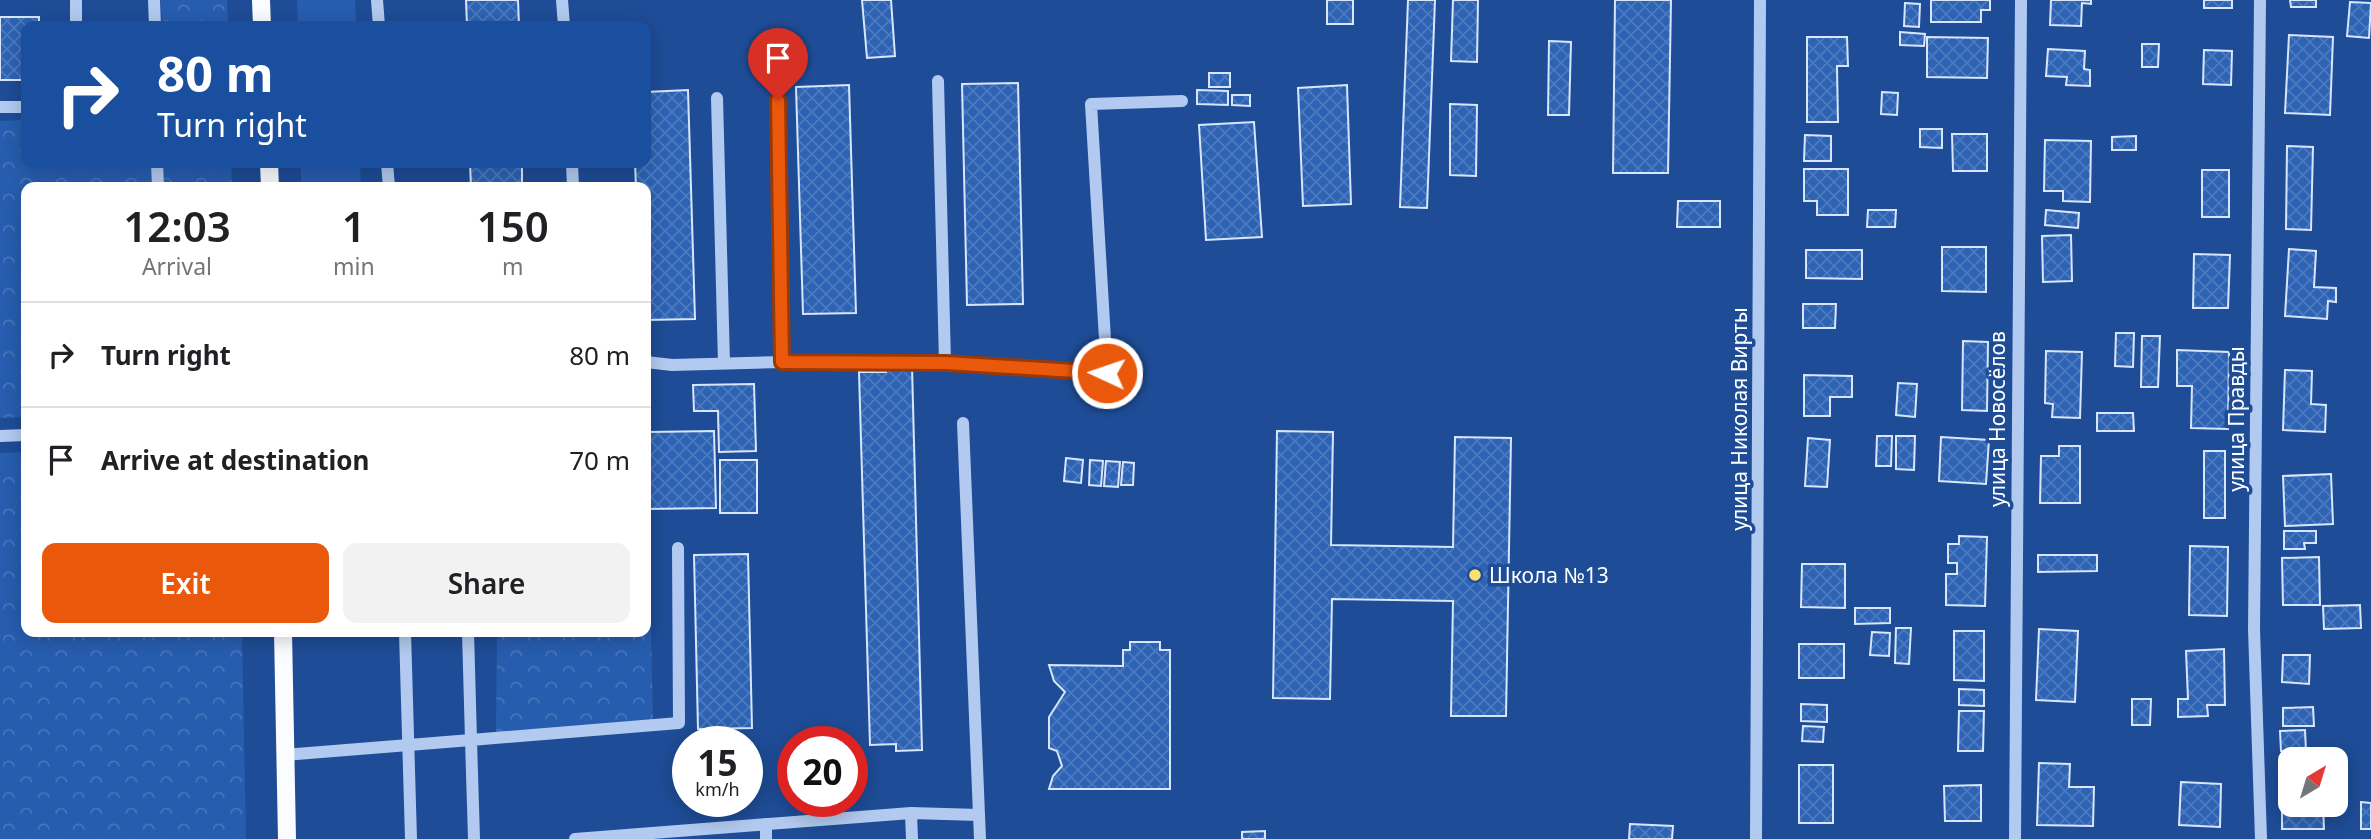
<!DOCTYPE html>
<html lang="en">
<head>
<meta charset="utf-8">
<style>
  :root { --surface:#fff; --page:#f2f2f2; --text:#202124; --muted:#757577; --line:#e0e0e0; --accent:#ea580c }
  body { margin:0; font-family:"Noto Sans",sans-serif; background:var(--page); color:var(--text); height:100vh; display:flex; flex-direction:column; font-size:26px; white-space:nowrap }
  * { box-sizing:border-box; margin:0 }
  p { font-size:23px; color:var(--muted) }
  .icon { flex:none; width:38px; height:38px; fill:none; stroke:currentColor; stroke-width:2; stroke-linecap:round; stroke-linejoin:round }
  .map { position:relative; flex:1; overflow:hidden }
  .sheet { position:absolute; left:21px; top:182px; width:630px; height:455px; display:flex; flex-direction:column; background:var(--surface); border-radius:14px; box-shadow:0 4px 18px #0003 }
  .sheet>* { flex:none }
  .hud { position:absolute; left:21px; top:21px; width:630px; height:147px; border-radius:14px; box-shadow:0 4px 18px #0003; background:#1a4fa0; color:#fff; overflow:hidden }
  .needle { width:46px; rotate:38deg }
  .tools { position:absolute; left:2278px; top:747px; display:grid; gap:14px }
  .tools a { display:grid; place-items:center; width:70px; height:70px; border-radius:14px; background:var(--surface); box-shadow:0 4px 18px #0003; font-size:35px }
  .speed { position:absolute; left:672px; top:726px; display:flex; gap:14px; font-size:35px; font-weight:700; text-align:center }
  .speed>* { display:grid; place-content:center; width:91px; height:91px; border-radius:50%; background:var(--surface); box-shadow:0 4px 18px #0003; line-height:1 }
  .speed small { font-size:18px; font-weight:400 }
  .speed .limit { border:10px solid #d22; background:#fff; color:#111 }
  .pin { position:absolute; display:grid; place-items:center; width:60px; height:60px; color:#fff; margin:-72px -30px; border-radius:50% 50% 50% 0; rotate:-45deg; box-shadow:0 0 7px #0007 }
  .pin .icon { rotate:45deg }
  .me { position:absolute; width:77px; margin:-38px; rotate:273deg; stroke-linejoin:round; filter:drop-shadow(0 0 5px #0008) }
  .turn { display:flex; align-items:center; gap:24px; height:147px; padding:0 21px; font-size:32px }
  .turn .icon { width:91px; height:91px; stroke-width:2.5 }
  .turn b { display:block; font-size:49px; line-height:60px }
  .eta { display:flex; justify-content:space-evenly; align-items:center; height:119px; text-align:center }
  .eta b { font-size:42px; font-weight:600; line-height:49px }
  .action { display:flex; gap:14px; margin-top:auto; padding:14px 21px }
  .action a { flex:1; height:80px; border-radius:14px; background:var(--accent); color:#fff; font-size:28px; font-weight:600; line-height:80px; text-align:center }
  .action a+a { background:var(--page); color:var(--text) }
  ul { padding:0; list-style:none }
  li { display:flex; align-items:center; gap:21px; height:105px; padding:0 21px; border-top:2px solid var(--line) }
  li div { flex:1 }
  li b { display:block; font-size:26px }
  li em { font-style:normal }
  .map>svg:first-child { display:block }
  .grass { fill:#275daf }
  .park { fill:url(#park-crowns) }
  .building { fill:url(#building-cross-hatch); stroke:#d8e6fb; stroke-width:2 }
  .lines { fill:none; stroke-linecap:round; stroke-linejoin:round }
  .minor { stroke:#b2caef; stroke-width:12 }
  .major { stroke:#fafcff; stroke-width:18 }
  .route-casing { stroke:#983908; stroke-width:18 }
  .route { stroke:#ea580c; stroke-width:12 }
  .poi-dot { fill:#fedd71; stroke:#1e4c96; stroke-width:2.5 }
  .labels { text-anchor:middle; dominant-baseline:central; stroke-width:7; stroke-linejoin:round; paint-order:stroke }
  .street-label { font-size:21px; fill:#fff; stroke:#1e4c96 }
  .poi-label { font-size:21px; fill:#fff; stroke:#1e4c96; text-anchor:start }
</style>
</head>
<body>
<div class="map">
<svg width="2371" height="839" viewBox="0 0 2371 839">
  <defs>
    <pattern id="park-crowns" width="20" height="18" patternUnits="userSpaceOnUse" patternTransform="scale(1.75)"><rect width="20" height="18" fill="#275daf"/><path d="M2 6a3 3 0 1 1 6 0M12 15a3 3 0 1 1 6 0" fill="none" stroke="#4775bb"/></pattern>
    <pattern id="building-cross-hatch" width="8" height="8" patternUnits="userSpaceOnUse" patternTransform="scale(1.75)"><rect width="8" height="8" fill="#2d62b4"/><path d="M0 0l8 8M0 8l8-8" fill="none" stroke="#4c7abf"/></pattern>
  </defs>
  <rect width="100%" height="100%" fill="#1e4c96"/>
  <g class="grass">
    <path d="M297,0H355L356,26H298Z"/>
    <path d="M301,163H360L361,187H301Z"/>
  </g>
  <g class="park">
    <path d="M161,0H227L228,26H162Z"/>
    <path d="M26,120V163H231L232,187H26V417L0,418V121Z"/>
    <path d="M26,452V632H242L246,839H0V453Z"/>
    <path d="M650,591L653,720L496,734L497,632H646V592Z"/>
  </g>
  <g class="building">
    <path d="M466,0H518L519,26H467Z"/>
    <path d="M862,0H891L895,56L867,58Z"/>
    <rect x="1327" y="0" width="26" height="24"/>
    <path d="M1408,0H1435L1427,208L1400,207Z"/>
    <path d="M1453,0H1478L1477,62L1451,61Z"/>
    <path d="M1615,0H1671L1668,173H1613Z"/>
    <path d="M1931,0H1990V10H1981V22H1931Z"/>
    <path d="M2051,0H2091V4L2082,3L2081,26L2050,25Z"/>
    <rect x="2204" y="0" width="28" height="8"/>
    <path d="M2290,0H2316V7H2291Z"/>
    <path d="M2350,2L2371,3L2369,38L2347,36Z"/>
    <path d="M1905,3L1920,4L1919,27L1904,26Z"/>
    <path d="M0,17H39V26H26V80H0Z"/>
    <path d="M1900,32L1925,34L1924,46L1900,45Z"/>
    <path d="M2289,35L2333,37L2330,115L2285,113Z"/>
    <path d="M1807,37H1847L1848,66H1837L1838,122H1807Z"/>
    <path d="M1927,37L1988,38L1987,78L1927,77Z"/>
    <path d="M1549,41L1571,42L1569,115H1548Z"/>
    <path d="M2142,44H2159L2158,67H2142Z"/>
    <path d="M2048,49L2085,51L2084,69L2090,70V86L2066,85L2067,77L2046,76Z"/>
    <path d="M2204,50L2232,51L2231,85L2203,84Z"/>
    <rect x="1209" y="73" width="21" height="14"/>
    <path d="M1018,83L1023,304L967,305L962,84Z"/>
    <path d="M849,85L856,313L803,314L796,87Z"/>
    <path d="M1347,85L1351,204L1303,206L1298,88Z"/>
    <path d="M688,90L695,319L646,320V187H636L635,163H646V92Z"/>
    <path d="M1197,90L1228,91V105L1197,104Z"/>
    <path d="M1882,92L1898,93L1897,115L1881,114Z"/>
    <path d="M1232,95H1250V106L1232,105Z"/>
    <path d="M1450,104L1477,105L1476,176L1450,175Z"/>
    <path d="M1254,122L1262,237L1206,240L1199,125Z"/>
    <path d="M1920,129H1942V148L1920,147Z"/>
    <path d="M1952,134H1987V171H1953Z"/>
    <path d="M1805,135L1831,136V161H1804Z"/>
    <path d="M2136,136V150H2112V137Z"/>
    <path d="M2045,140L2091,141L2090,202L2063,201V191H2044Z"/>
    <path d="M2287,146L2313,147L2311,230L2286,229Z"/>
    <path d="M470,163H522V187H471Z"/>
    <path d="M1804,169H1848V215H1817V201H1804Z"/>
    <rect x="2202" y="170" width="27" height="47"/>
    <path d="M1678,201H1720V227H1677Z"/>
    <path d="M1868,210H1896L1895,227H1867Z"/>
    <path d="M2046,210L2079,213L2078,228L2045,225Z"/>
    <path d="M2071,235L2072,281L2043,282L2042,236Z"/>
    <path d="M1942,247H1986V292L1942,291Z"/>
    <path d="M2289,249L2316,251L2314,287L2336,288V302L2328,301L2327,319L2285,316Z"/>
    <path d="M1806,250H1862V279L1806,278Z"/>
    <path d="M2194,254L2230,255L2228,308H2193Z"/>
    <path d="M1803,304H1836L1835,328H1803Z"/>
    <path d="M2116,333H2134L2133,367L2115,366Z"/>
    <path d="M2142,336H2160L2158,387H2141Z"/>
    <path d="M1963,341L1988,342L1987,411L1962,410Z"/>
    <path d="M2177,350L2229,352L2228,429L2191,428L2192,386H2177Z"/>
    <path d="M2046,351L2082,352L2080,418L2052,417L2053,404L2045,403Z"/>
    <path d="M912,366L922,750L896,751V744L870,745L859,372H886V367Z"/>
    <path d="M2285,370L2312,371L2311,404L2326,405L2325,432L2283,430Z"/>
    <path d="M1804,375L1852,376V397H1830V416H1804Z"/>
    <path d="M1898,383L1917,384L1915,417L1896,415Z"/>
    <path d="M754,384L756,451L719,452L718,411H694L693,385Z"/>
    <path d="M2097,413H2133L2134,431H2097Z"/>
    <path d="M646,416H649V432L714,431L716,508L646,509Z"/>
    <path d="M1277,431L1333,432L1331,545L1453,547L1455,437L1511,438L1506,716H1451L1453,601L1332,599L1330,699L1273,698Z"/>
    <path d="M1877,436H1892L1891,466H1876Z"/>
    <path d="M1896,436H1915L1914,470L1896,469Z"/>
    <path d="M1941,437L1989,440L1986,484L1939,481Z"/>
    <path d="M1808,438L1830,440L1827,487L1805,486Z"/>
    <path d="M2059,446H2080V503H2040L2041,456H2059Z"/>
    <rect x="2204" y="451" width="21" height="67"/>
    <path d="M1066,458L1083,460L1081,483L1064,481Z"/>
    <rect x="720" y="460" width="37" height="53"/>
    <path d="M1090,460L1103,461L1101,486L1089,485Z"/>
    <path d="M1106,461L1120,462L1118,487L1104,486Z"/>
    <path d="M1123,462L1134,463L1133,485H1121Z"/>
    <path d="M2331,474L2333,524L2285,526L2283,476Z"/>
    <path d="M2284,531H2316V543H2304L2305,549H2284Z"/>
    <path d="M1959,536L1987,537L1985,606L1946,605V574H1957V563H1948V544H1959Z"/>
    <path d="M2190,546L2228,547L2227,616L2189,615Z"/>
    <path d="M748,554L752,728L698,729L694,555Z"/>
    <path d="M2038,555H2097V571L2038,572Z"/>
    <path d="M2319,557L2320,605H2283L2282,558Z"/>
    <path d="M1802,564H1845V608L1801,607Z"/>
    <path d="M2360,605L2361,628L2324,629L2323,606Z"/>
    <path d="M1855,608H1890V623L1855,624Z"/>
    <path d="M1896,628H1911L1909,664L1895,663Z"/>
    <path d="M2039,629L2078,631L2075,702L2036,700Z"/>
    <path d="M1954,631H1984V681L1954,680Z"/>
    <path d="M1872,632L1890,633L1889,656L1870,655Z"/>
    <path d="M1130,642H1160V650H1170V789H1049L1053,776L1062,766L1057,751L1049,748V717L1065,692L1054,681L1049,665L1123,666V650H1130Z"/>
    <rect x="1799" y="644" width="45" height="34"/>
    <path d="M2224,649L2225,705H2207L2208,716L2178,717V699H2188L2186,651Z"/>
    <path d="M2283,655H2310L2309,684L2282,682Z"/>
    <path d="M1959,689L1984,690V706L1959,705Z"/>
    <path d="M2132,699H2151L2150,725H2132Z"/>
    <path d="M1801,704L1827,705V722L1801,721Z"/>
    <path d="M2313,707L2314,726H2283V708Z"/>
    <path d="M1959,711H1984L1983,751H1958Z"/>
    <path d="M1803,726L1824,727L1823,742L1802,741Z"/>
    <path d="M2305,730L2306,751H2281L2280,731Z"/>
    <path d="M2039,763L2070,764L2069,787H2094L2093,826L2037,825Z"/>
    <rect x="1799" y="765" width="34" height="58"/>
    <path d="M2181,782L2221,784L2220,827L2179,825Z"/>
    <path d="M1981,785V821H1945L1944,786Z"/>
    <path d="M2282,796H2291V805H2323L2324,829H2282Z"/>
    <path d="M2361,802L2371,803V829H2361Z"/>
    <path d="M1630,824L1673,826L1672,839H1629Z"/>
    <path d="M1265,831V839H1242V832Z"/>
  </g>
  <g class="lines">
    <g class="minor">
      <path d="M76,0V26"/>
      <path d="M154,0L155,26"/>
      <path d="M377,0L379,26"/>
      <path d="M562,0L564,26"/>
      <path d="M2260,0L2254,629L2261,839"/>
      <path d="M938,81L945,363"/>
      <path d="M717,98L724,363"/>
      <path d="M778,100L782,362"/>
      <path d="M0,107H26"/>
      <path d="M157,163L158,187"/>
      <path d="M387,163L389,187"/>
      <path d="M572,163L573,187"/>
      <path d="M646,362L672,365L782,362L945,363L1107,373L1091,104L1182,101"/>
      <path d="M0,436L26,435"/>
      <path d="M405,632L411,839"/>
      <path d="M284,755L471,740L468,632"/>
      <path d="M911,813L912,839"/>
      <path d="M979,815L980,839"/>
      <path d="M474,839L471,740L679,723L678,548"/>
      <path d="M575,839L911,813L979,815L963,423"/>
      <path d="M766,839V824"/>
      <path d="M1756,839L1760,0"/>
      <path d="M2015,839L2021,0"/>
    </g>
    <g class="major">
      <path d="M261,0L262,26"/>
      <path d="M269,163L270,187"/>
      <path d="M283,632L287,839"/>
    </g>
  </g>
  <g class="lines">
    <defs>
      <path id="route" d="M778,100L782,362L946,363L1107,373"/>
    </defs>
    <use href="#route" class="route-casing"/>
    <use href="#route" class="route"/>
  </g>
  <circle class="poi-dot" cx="1475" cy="575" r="7"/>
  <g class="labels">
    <g class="street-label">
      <text transform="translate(1739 419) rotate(-90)">улица Николая Вирты</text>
      <text transform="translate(1997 419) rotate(-90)">улица Новосёлов</text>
      <text transform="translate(2236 419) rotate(-90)">улица Правды</text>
    </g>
    <g class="poi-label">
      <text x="1489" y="575">Школа №13</text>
    </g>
  </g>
</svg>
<div class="tools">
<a><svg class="needle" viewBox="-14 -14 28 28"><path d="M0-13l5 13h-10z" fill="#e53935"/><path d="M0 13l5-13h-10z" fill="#757577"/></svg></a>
</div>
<div class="speed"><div>15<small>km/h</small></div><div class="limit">20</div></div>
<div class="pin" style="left:778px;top:100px;background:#d93025"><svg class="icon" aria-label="arrive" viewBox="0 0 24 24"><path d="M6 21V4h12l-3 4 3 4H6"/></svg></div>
<svg class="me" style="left:1107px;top:373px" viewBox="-20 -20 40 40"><circle r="17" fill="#ea580c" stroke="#fff" stroke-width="3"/><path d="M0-11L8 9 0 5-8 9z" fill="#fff"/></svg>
<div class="hud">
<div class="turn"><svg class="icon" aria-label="right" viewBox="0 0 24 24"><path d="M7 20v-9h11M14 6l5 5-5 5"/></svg><div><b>80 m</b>Turn right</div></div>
</div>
<section class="sheet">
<div class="eta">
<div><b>12:03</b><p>Arrival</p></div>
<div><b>1</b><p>min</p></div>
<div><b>150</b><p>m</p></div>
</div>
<ul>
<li><svg class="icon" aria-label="right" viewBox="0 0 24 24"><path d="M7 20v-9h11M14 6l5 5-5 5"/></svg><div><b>Turn right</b></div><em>80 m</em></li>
<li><svg class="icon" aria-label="arrive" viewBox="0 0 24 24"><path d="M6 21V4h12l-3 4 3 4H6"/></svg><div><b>Arrive at destination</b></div><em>70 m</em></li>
</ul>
<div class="action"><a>Exit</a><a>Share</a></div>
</section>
</div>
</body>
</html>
